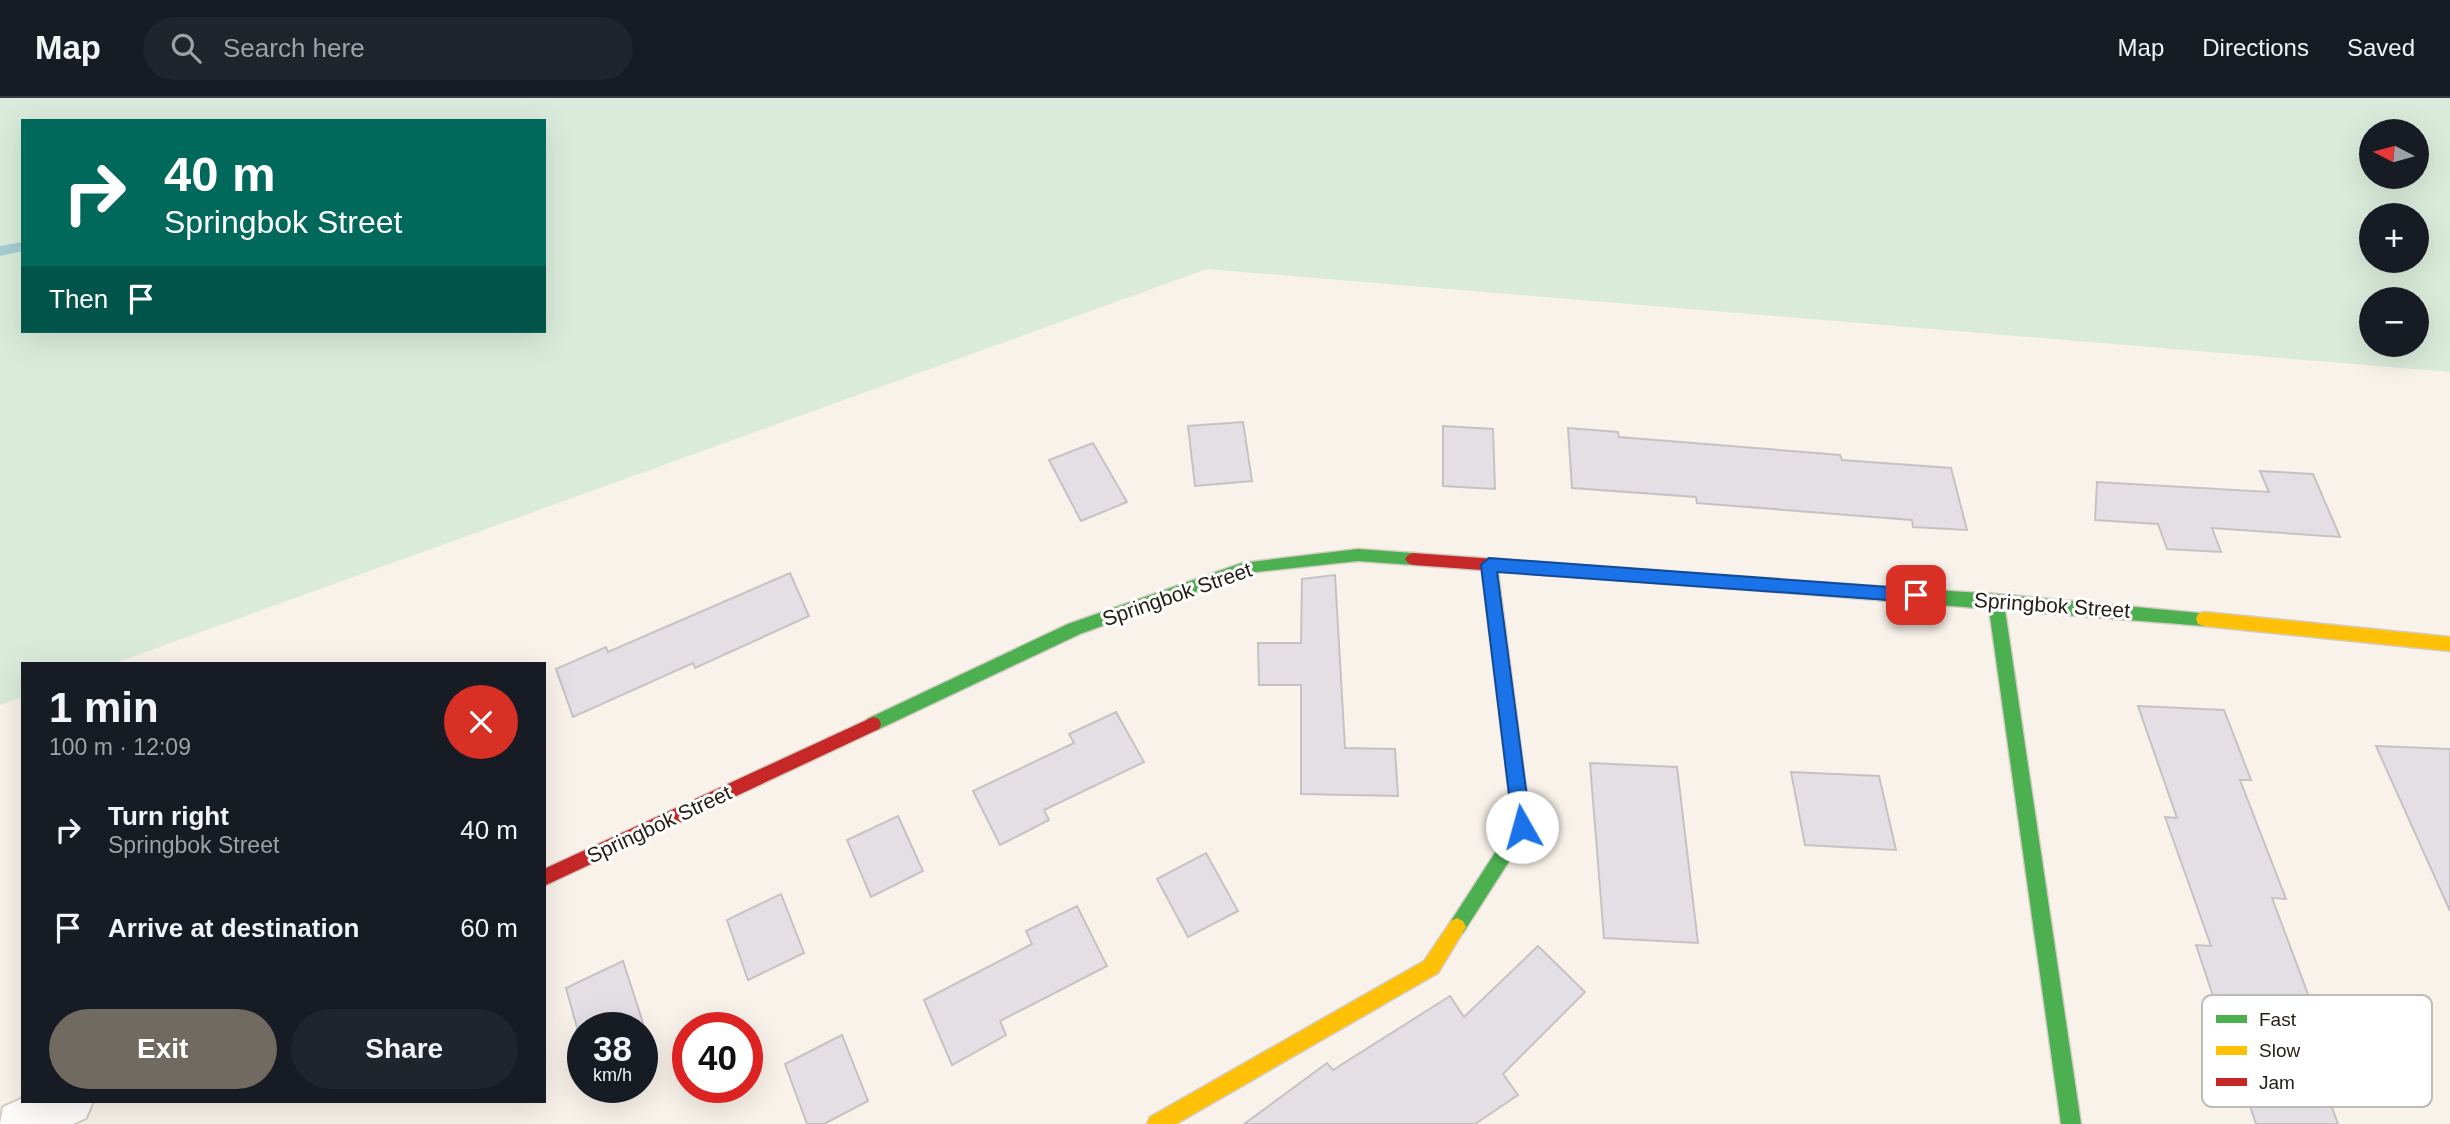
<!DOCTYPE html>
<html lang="en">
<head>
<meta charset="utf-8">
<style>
  :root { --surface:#171b24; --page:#20242c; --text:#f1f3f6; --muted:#9ea1a6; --line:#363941; --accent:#706a61 }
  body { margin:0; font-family:Helvetica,sans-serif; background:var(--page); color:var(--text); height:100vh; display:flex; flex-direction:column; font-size:26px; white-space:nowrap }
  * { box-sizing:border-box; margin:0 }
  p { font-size:23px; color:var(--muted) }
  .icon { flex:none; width:38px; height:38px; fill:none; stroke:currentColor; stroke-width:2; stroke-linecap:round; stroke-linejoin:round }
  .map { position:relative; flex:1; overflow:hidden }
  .details { position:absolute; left:21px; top:564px; width:525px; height:441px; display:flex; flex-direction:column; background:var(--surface); border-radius:0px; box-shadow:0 7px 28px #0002 }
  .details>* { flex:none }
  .guide { position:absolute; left:21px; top:21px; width:525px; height:214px; border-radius:0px; box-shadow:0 7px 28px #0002; background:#00695c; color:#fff; overflow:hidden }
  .needle { width:46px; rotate:276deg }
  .fabs { position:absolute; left:2359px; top:21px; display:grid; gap:14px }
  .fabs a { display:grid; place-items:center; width:70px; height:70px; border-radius:50%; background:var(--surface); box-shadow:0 7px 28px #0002; font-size:35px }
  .speed { position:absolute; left:567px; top:914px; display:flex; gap:14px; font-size:35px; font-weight:700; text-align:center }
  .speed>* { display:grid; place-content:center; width:91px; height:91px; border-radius:50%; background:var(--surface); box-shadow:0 7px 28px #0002; line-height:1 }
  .speed small { font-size:18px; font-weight:400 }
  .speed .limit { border:10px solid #d22; background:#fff; color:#111 }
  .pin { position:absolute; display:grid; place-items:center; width:60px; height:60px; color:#fff; margin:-30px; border-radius:14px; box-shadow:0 4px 10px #0006 }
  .me { position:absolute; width:77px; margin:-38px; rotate:353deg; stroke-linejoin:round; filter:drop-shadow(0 0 5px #0008) }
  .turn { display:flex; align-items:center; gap:24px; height:147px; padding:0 28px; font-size:32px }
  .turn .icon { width:91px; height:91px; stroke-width:2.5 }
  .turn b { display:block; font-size:49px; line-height:60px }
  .then { display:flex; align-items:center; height:66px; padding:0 28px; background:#0003; gap:14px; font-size:26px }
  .round { display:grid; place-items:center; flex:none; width:74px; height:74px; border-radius:37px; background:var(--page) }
  .summary { display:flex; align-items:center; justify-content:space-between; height:119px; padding:0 28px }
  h1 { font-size:42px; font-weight:800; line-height:52px }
  .action { display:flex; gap:14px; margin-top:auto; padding:14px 28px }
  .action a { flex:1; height:80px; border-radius:42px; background:var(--accent); color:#fff; font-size:28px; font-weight:800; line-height:80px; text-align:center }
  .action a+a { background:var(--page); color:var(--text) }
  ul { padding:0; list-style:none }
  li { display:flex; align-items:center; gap:21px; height:98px; padding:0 28px }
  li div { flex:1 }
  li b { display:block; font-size:26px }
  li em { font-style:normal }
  header { display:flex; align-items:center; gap:42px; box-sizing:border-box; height:98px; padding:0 35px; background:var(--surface); border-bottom:2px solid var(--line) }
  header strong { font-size:33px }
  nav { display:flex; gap:38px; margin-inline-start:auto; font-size:24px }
  .search { width:490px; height:63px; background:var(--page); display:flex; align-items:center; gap:18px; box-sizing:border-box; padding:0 24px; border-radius:38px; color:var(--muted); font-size:26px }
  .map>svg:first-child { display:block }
  .green { fill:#daebdb; fill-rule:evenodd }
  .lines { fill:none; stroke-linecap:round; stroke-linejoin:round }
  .stream { fill:#a6ced4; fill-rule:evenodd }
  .building { fill:#e4dfe4; stroke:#c6c2c3; stroke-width:2 }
  .street-casing { stroke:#d4cdc4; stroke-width:4 }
  .fast-casing { stroke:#d4cdc4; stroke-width:3 }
  .slow-casing { stroke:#d4cdc4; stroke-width:3 }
  .jam-casing { stroke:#d4cdc4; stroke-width:3 }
  .street { fill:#fefdfc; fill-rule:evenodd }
  .fast { fill:#4caf50; fill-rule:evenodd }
  .slow { fill:#ffc107; fill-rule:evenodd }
  .jam { fill:#c62828; fill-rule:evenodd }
  .route { fill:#1a73e8; stroke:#114b97; stroke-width:2 }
  .labels { text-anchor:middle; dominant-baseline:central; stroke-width:6; stroke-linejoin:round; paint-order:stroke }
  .street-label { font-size:21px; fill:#272017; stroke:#fff }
  .key { fill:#fff; stroke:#bebcb9; stroke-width:2 }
  .key-label { font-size:19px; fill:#272017 }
</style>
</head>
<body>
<header>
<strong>Map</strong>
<div class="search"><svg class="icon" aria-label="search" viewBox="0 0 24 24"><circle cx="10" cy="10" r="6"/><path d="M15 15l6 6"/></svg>Search here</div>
<nav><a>Map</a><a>Directions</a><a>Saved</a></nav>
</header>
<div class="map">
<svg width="2450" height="1026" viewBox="0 0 2450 1026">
  <rect width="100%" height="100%" fill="#f9f2ea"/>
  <path class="green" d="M0,0H2450V274L1207,171L115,565H23V599L0,607ZM23,23H544V233H23ZM2371,33H2417V79H2371ZM2371,117H2417V163H2371ZM2371,201H2417V247H2371Z"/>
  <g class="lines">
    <path class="stream" d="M23,144V153L0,158V148Z"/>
  </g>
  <g class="building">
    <path d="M1243,324L1252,383L1195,388L1188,328Z"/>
    <path d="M1443,328L1493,331L1495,391L1443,388Z"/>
    <path d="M1568,330L1618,334L1619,339L1840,357L1842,362L1951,370L1967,432L1913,429L1912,422L1697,405L1696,399L1572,390Z"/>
    <path d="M1093,345L1127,404L1081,423L1049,362Z"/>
    <path d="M2260,373L2313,376L2340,439L2212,430L2221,454L2167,451L2158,426L2095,422L2097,384L2269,394Z"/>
    <path d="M790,475L809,518L695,570L693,565L573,619L556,571L606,549L608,554Z"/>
    <path d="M1335,477L1345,650L1395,651L1398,698L1301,696V587H1259L1258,545H1301L1302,481Z"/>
    <path d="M2138,608L2224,612L2251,682H2240L2286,801L2272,800L2324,939L2306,938L2338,1026H2256L2196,847L2211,848L2165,719L2177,720Z"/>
    <path d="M1116,614L1144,664L1044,712L1049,722L1000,747L973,693L1074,645L1069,636Z"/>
    <path d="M2376,648L2450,651V813Z"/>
    <path d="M1590,665L1677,669L1698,845L1604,840Z"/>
    <path d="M1791,674L1879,678L1896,752L1805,747Z"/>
    <path d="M898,718L923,773L871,799L847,742Z"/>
    <path d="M1206,755L1238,813L1188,839L1157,781Z"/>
    <path d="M781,796L804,855L748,882L727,822Z"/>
    <path d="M1077,808L1107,868L1000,923L1006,937L952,967L924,902L1032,846L1026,833Z"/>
    <path d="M1538,848L1585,894L1503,976L1518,997L1475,1026H1244L1327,965L1333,972L1450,898L1464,919Z"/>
    <path d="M623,863L643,925L634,929H583V951L566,890Z"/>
    <path d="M842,937L868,1003L824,1026H807L785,966Z"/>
  </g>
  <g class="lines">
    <defs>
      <path id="street" d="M23,1000V1003H93L86,1020L73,1026H0L3,1009Z"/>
      <g id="fast">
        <path d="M1358,451L1413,455L1418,457L1421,461L1418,465L1413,467L1358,463L1247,475L1080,536L879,631L873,633L867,631L865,626L867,621L1068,526L1242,465Z"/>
        <path d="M1489,461L1494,463L1497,467L1531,729L1463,835L1457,838L1451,835L1448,829L1451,823L1513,727L1481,467L1484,463Z"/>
        <path d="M1766,481L1996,496L2210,516L2212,521L2210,526L2204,528L2005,512L2081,1026H2061L1989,511L1766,493L1761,492L1758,487L1761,482Z"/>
      </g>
      <g id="slow">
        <path d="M2204,514L2450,539V553L2204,528L2198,526L2196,521L2198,516Z"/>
        <path d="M1457,820L1463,823L1466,829L1438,875L1176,1026H1147L1150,1019L1424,863L1451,823Z"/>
      </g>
      <g id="jam">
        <path d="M1413,455L1766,481L1771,482L1774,487L1771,492L1766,493L1413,467L1408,465L1405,461L1408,457Z"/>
        <path d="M873,619L879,621L881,626L879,631L544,788V771Z"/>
      </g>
    </defs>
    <use href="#street" class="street-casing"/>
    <use href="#fast" class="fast-casing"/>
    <use href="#slow" class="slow-casing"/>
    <use href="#jam" class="jam-casing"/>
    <use href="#street" class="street"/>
    <use href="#fast" class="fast"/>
    <use href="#slow" class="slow"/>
    <use href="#jam" class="jam"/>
  </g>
  <path class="route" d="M1489,460L1916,491L1924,497L1916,504L1497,474L1531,729L1528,734L1522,737L1516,734L1513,729L1481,467Z"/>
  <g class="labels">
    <g class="street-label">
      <text transform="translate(1177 496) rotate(-19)">Springbok Street</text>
      <text transform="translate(2052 507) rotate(4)">Springbok Street</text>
      <text transform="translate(659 726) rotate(-25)">Springbok Street</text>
    </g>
  </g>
  <rect x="2202" y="897" width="230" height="112" rx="10" class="key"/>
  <rect x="2216" y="917" width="31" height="8" fill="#4caf50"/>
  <rect x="2216" y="948" width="31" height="9" fill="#ffc107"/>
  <rect x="2216" y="980" width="31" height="8" fill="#c62828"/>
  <g class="key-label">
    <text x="2259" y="928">Fast</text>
    <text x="2259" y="959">Slow</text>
    <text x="2259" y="991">Jam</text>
  </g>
</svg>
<div class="fabs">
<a><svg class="needle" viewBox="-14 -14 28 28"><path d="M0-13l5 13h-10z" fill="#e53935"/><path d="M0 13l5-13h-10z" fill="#9ea1a6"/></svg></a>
<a>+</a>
<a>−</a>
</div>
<div class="speed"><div>38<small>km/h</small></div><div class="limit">40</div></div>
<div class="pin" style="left:1916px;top:497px;background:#d93025"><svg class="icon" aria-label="arrive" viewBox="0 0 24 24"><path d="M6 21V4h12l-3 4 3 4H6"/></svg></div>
<svg class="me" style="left:1522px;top:729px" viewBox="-20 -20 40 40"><circle r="19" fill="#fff"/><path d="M0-13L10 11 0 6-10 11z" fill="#1a73e8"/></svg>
<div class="guide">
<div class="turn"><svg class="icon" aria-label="right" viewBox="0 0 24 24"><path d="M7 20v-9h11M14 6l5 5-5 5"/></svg><div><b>40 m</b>Springbok Street</div></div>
<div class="then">Then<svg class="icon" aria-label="arrive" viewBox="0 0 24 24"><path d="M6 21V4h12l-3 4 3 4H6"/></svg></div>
</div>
<section class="details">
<div class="summary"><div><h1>1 min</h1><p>100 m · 12:09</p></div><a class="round" style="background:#d93025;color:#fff"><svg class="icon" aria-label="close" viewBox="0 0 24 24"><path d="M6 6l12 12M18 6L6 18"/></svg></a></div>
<ul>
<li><svg class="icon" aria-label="right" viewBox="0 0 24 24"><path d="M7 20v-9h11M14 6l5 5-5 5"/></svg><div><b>Turn right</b><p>Springbok Street</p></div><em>40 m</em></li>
<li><svg class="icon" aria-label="arrive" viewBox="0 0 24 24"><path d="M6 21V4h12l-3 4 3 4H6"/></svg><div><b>Arrive at destination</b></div><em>60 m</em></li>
</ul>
<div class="action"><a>Exit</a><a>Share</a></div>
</section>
</div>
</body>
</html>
